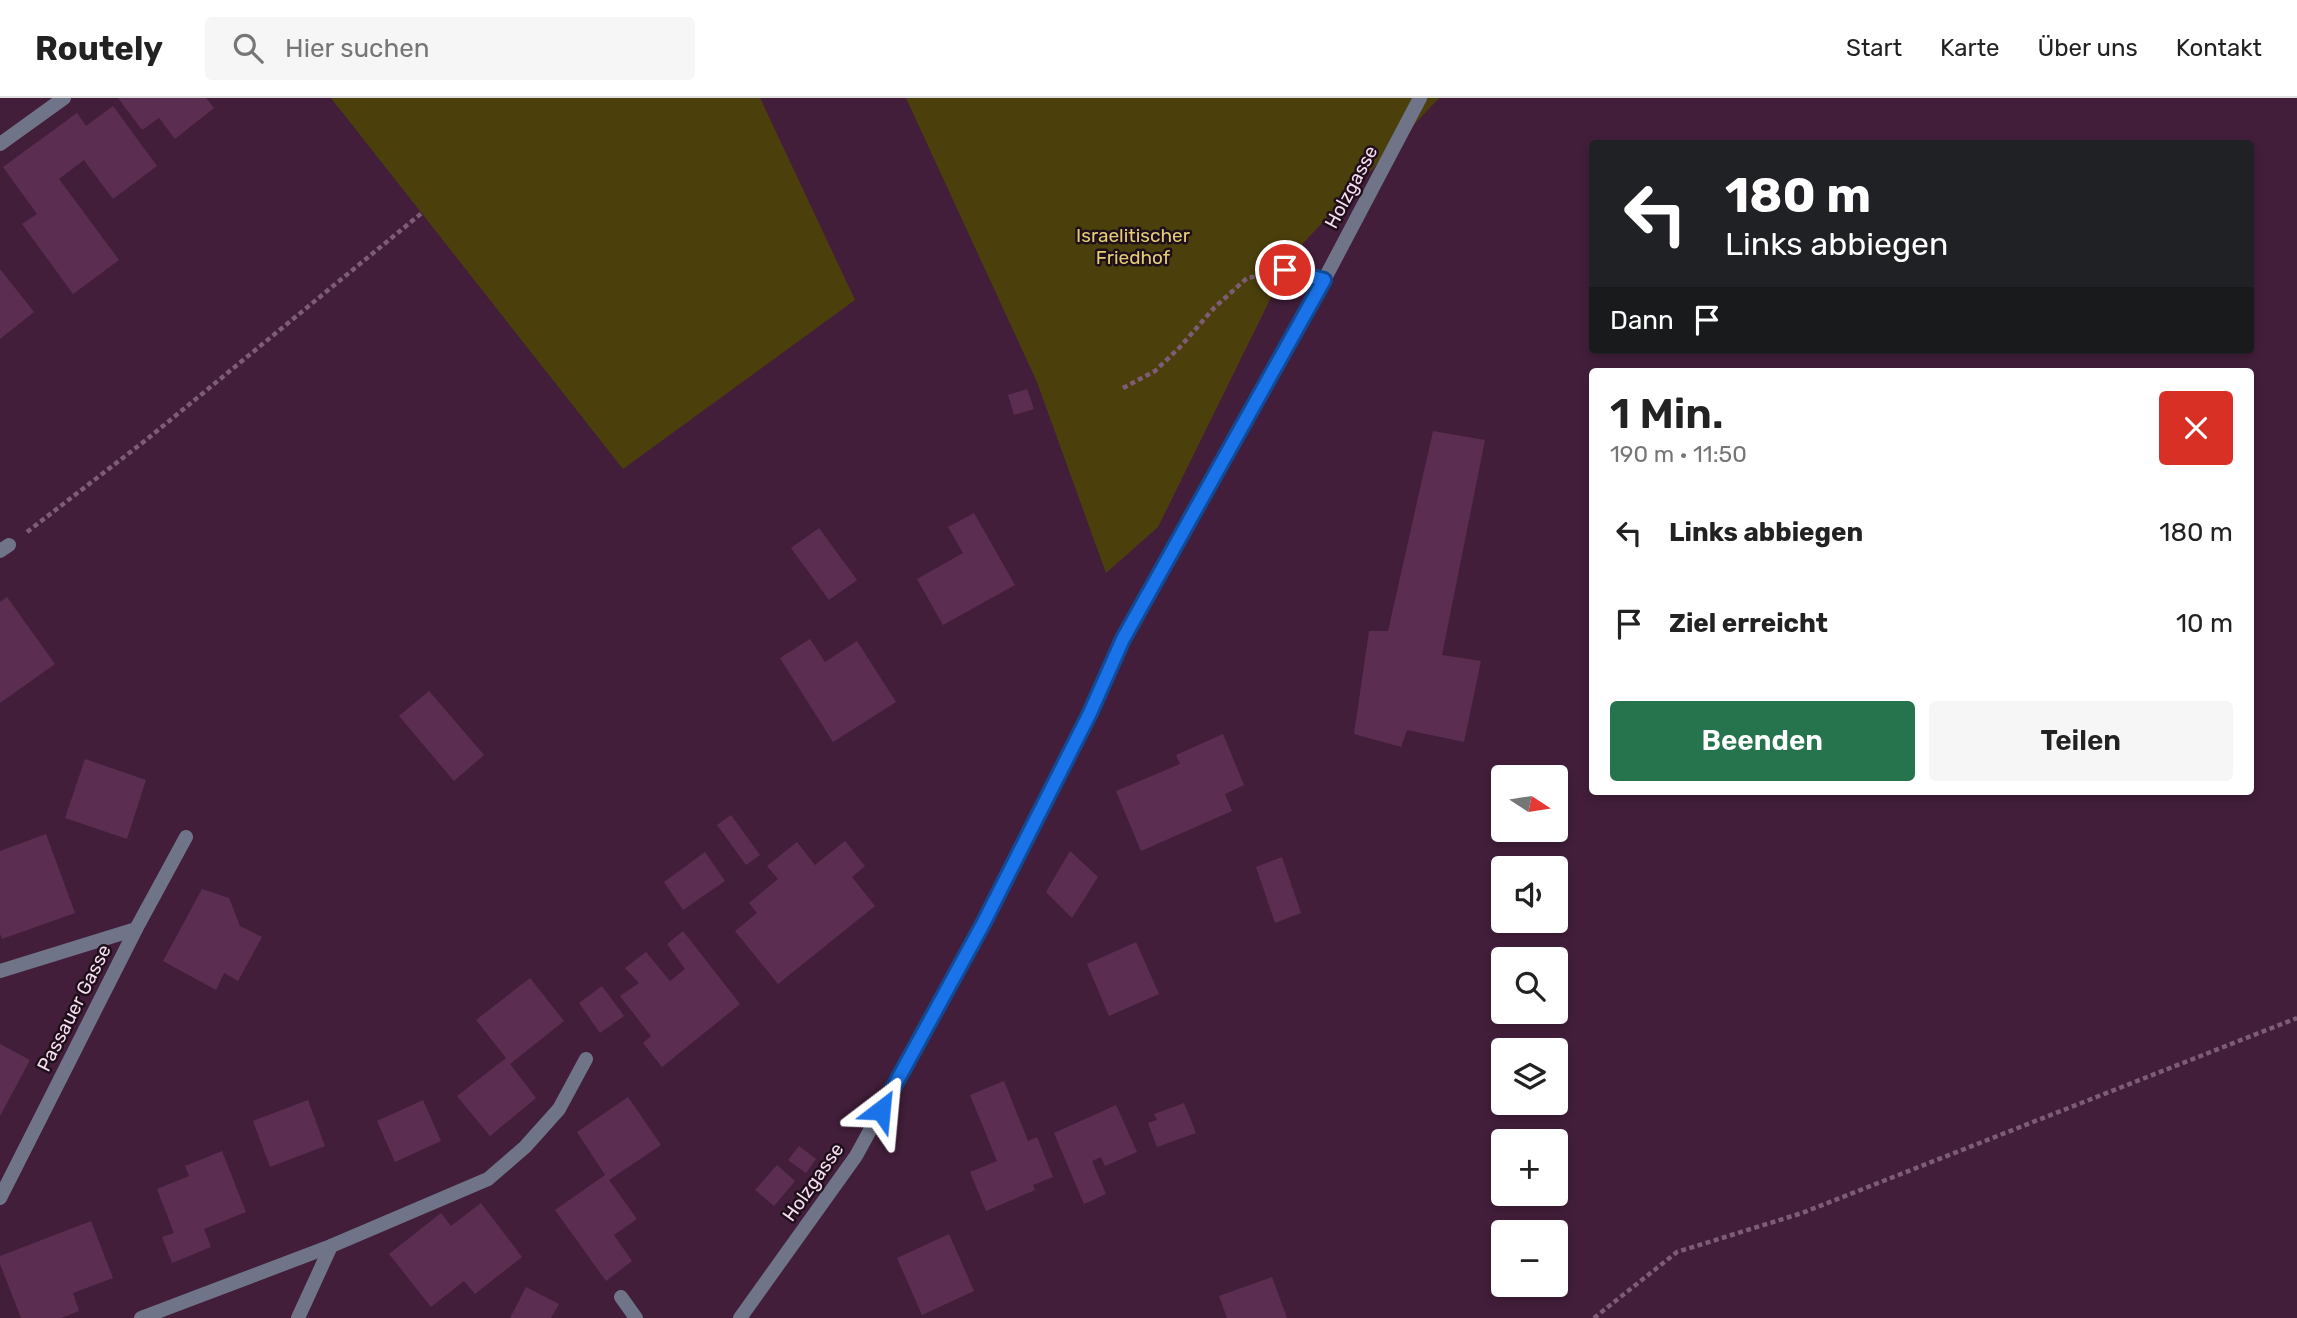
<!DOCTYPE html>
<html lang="de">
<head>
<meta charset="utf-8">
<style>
  :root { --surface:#fff; --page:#f6f6f6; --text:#222; --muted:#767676; --line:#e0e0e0; --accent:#26744e }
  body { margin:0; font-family:Rubik,sans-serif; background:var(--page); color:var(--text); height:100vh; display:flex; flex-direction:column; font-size:26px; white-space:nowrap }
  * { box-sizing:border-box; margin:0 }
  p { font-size:23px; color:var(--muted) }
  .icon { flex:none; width:38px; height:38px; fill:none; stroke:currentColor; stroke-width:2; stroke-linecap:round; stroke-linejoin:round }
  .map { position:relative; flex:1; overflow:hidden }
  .sheet { position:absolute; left:1589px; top:270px; width:665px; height:427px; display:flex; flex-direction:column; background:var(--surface); border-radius:7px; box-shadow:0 4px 10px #0003 }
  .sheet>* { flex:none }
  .hud { position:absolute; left:1589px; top:42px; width:665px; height:214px; border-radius:7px; box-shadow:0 4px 10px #0003; background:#202124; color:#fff; overflow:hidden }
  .needle { width:46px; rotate:102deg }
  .tools { position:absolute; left:1491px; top:667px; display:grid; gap:14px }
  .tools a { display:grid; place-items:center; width:77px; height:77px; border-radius:7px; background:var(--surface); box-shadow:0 4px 10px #0003; font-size:35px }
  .pin { position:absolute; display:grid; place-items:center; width:60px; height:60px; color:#fff; margin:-30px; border:4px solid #fff; border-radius:50%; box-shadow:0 2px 7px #0007 }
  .me { position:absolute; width:77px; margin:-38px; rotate:29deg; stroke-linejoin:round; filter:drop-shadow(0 0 5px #0008) }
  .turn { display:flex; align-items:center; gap:24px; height:147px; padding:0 21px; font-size:32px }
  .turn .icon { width:91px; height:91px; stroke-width:2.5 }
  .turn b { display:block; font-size:49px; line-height:60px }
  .then { display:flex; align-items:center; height:66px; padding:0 21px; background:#0003; gap:14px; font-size:26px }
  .round { display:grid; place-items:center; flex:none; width:74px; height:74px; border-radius:7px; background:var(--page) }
  .head { display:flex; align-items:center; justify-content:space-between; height:119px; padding:0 21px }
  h1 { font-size:42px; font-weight:600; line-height:52px }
  .primary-button { display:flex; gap:14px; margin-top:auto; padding:14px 21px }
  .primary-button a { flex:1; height:80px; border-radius:7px; background:var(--accent); color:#fff; font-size:28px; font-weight:600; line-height:80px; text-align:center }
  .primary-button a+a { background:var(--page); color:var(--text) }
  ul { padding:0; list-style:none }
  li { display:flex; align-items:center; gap:21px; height:91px; padding:0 21px }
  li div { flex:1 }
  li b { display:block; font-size:26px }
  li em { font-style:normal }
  header { display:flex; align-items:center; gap:42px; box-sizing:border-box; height:98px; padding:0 35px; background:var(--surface); border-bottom:2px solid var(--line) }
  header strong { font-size:33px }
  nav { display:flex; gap:38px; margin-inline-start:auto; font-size:24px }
  .search { width:490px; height:63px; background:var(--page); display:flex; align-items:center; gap:18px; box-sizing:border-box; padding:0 24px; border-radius:7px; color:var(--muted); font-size:26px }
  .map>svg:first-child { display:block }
  .green { fill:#4b400c }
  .building { fill:#5b2e51 }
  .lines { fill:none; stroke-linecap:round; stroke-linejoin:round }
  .path { stroke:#7d5d76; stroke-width:4.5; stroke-dasharray:5 3.5; stroke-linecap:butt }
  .service { stroke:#707489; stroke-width:14 }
  .minor { stroke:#707489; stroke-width:14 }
  .tertiary { stroke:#707489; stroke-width:14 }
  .route-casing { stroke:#114b97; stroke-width:18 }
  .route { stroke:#1a73e8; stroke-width:12 }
  .labels { text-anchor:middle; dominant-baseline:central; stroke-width:5; stroke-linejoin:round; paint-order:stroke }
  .street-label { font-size:19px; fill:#f5ddef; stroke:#1f0f1b }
  .park-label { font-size:19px; fill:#e4ce75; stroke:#1f0f1b }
</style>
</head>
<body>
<header>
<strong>Routely</strong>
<div class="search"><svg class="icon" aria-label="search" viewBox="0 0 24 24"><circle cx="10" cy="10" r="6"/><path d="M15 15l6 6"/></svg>Hier suchen</div>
<nav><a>Start</a><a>Karte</a><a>Über uns</a><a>Kontakt</a></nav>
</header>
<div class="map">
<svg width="2297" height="1220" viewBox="0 0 2297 1220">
  <rect width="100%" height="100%" fill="#421e3a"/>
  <g class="green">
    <path d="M331,0H760L855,202L623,371Z"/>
    <path d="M906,0H1439L1292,157L1158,429L1106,475L1037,284Z"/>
  </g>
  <g class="building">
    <path d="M118,0H206L214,10L175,41L159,20L142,32Z"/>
    <path d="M113,8L157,68L113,101L84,62L59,81L119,162L73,196L22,126L37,116L3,69L77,15L86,28Z"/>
    <path d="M0,171L34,214L0,241Z"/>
    <path d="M1027,291L1034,311L1014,317L1008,297Z"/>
    <path d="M1433,333L1485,342L1442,557L1481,563L1464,644L1407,632L1401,649L1354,636L1369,533H1388Z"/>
    <path d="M974,415L1015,487L943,527L917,481L963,455L948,429Z"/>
    <path d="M819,430L857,482L829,502L791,450Z"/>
    <path d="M7,499L55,566L0,605V504Z"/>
    <path d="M810,541L825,564L857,543L896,604L833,644L780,560Z"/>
    <path d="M429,593L484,657L454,683L399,618Z"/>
    <path d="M1223,636L1244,687L1225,696L1232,713L1141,753L1116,693L1180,666L1176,657Z"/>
    <path d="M85,661L146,682L127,741L65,720Z"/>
    <path d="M731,717L760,757L746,767L717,727Z"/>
    <path d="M46,736L75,815L2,841L0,836V753Z"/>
    <path d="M845,743L865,768L852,779L875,808L778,886L735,833L757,815L749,805L778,781L767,768L797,744L815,767Z"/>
    <path d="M1070,753L1098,779L1072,820L1046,794Z"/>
    <path d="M705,754L725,783L683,812L664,784Z"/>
    <path d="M1282,759L1301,815L1275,825L1256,769Z"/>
    <path d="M202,791L229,800L240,828L262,839L238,883L224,875L216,892L163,863Z"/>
    <path d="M683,833L740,906L662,969L643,945L651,938L620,898L639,885L625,870L646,854L670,883L685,871L667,846Z"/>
    <path d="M1136,844L1159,896L1109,918L1087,866Z"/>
    <path d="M530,880L564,923L510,966L536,1000L490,1038L457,998L506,960L476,922Z"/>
    <path d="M602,888L624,918L600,935L579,905Z"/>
    <path d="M0,946L30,962L0,1018Z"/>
    <path d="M1004,983L1028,1043L1037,1039L1053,1079L1033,1087L1035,1092L986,1113L970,1074L997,1063L970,997Z"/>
    <path d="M628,999L661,1047L609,1082L637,1121L614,1137L632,1163L606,1183L555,1112L605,1077L577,1034Z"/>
    <path d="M308,1002L325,1048L270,1069L253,1023Z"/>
    <path d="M423,1002L441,1043L395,1064L377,1023Z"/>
    <path d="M1184,1005L1196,1035L1157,1049L1148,1025L1157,1022L1154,1016Z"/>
    <path d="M1116,1007L1137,1054L1105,1068L1101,1059L1092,1063L1106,1096L1084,1106L1054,1035Z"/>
    <path d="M799,1048L816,1061L806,1075L788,1062Z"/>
    <path d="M222,1053L246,1114L204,1131L211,1149L172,1165L162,1139L174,1135L157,1091L189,1078L185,1068Z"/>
    <path d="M777,1067L795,1083L774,1108L755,1092Z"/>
    <path d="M481,1105L522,1159L475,1196L464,1183L431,1209L389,1156L441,1115L451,1128Z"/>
    <path d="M91,1123L113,1180L73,1195L79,1213L61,1220H21L0,1166V1158Z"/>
    <path d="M949,1136L974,1193L922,1217L897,1160Z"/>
    <path d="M1272,1179L1287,1220H1227L1219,1198Z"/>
    <path d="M526,1189L559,1206L551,1220H510Z"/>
  </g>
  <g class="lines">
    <g class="path">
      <path d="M1123,290L1155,273L1180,249L1214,210L1247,180L1264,177"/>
      <path d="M27,434L146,342L423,114"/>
      <path d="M1594,1220L1677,1154L1802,1115L2297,920"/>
    </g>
    <path class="service" d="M1285,172L1324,182"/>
    <g class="minor">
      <path d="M0,46L64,0"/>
      <path d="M0,453L9,447"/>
      <path d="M0,873L136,831"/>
      <path d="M0,1100L136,831L186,739"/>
      <path d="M621,1199L636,1220"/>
      <path d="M141,1220L331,1148"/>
      <path d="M298,1220L331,1148L488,1081L525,1049L559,1011L586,961"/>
    </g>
    <path class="tertiary" d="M740,1220L856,1058L983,826L1090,615L1123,541L1324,182L1420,0"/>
  </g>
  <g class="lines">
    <defs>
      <path id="route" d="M881,1012L983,826L1090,615L1123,541L1324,182L1285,172"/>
    </defs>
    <use href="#route" class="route-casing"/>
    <use href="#route" class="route"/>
  </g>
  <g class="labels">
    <g class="street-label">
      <text transform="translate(1351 89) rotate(-62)">Holzgasse</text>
      <text transform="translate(74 910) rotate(-63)">Passauer Gasse</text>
      <text transform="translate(813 1084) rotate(-55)">Holzgasse</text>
    </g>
    <g class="park-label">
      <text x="1133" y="137">Israelitischer<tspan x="1133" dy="22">Friedhof</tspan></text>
    </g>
  </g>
</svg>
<div class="tools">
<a><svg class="needle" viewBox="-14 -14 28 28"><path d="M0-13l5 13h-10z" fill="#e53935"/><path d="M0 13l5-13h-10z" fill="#767676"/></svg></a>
<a><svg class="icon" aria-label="sound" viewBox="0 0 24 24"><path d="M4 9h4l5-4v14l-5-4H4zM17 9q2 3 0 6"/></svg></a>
<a><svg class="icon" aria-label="search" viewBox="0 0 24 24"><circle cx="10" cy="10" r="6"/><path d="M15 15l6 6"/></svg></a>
<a><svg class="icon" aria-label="layers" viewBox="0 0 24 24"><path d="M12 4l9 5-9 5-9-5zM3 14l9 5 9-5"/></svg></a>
<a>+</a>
<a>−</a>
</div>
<div class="pin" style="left:1285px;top:172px;background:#d93025"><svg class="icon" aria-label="arrive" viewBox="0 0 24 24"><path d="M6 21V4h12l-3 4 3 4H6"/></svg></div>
<svg class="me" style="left:881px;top:1012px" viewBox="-20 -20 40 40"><path d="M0-17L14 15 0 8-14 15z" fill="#1a73e8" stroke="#fff" stroke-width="4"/></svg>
<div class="hud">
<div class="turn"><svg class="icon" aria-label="left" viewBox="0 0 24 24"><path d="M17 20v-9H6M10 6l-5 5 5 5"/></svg><div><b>180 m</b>Links abbiegen</div></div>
<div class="then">Dann<svg class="icon" aria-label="arrive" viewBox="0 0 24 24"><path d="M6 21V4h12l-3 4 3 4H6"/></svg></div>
</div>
<section class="sheet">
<div class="head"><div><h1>1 Min.</h1><p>190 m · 11:50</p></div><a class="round" style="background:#d93025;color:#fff"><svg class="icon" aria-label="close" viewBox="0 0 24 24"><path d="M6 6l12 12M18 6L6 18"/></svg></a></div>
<ul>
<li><svg class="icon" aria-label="left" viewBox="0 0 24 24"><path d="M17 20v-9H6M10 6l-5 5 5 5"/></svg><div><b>Links abbiegen</b></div><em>180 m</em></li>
<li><svg class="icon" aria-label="arrive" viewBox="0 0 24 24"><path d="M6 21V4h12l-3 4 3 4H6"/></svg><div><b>Ziel erreicht</b></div><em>10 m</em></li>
</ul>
<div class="primary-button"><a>Beenden</a><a>Teilen</a></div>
</section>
</div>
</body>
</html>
